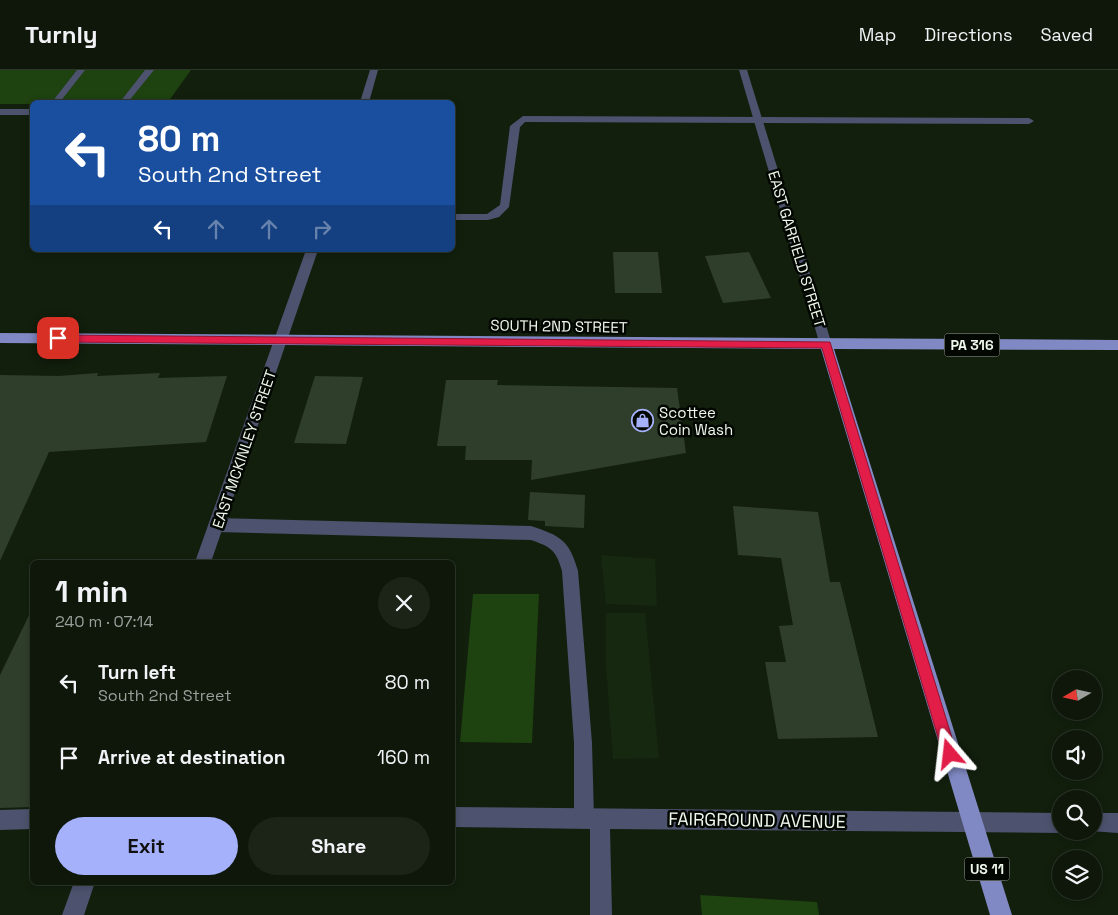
<!DOCTYPE html>
<html lang="en">
<head>
<meta charset="utf-8">
<style>
  :root { --surface:#0e170a; --page:#1c2418; --text:#f1f3f6; --muted:#9b9f9c; --line:#2e362b; --accent:#a6b1fc }
  body { margin:0; font-family:"Space Grotesk",sans-serif; background:var(--page); color:var(--text); height:100vh; display:flex; flex-direction:column; font-size:19px; white-space:nowrap }
  * { box-sizing:border-box; margin:0 }
  p { font-size:16px; color:var(--muted) }
  .icon { flex:none; width:28px; height:28px; fill:none; stroke:currentColor; stroke-width:2; stroke-linecap:round; stroke-linejoin:round }
  .map { position:relative; flex:1; overflow:hidden }
  .details { position:absolute; left:30px; top:490px; width:425px; height:325px; display:flex; flex-direction:column; background:var(--surface); border-radius:8px; box-shadow:0 2px 8px #0003,0 0 0 1px var(--line) }
  .details>* { flex:none }
  .hud { position:absolute; left:30px; top:30px; width:425px; height:152px; border-radius:8px; box-shadow:0 2px 8px #0003,0 0 0 1px var(--line); background:#1a4fa0; color:#fff; overflow:hidden }
  .needle { width:32px; rotate:261deg }
  .tools { position:absolute; left:1052px; top:600px; display:grid; gap:10px }
  .tools a { display:grid; place-items:center; width:50px; height:50px; border-radius:50%; background:var(--surface); box-shadow:0 2px 8px #0003,0 0 0 1px var(--line); font-size:25px }
  .pin { position:absolute; display:grid; place-items:center; width:42px; height:42px; color:#fff; margin:-21px; border-radius:10px; box-shadow:0 2px 8px #0006 }
  .me { position:absolute; width:55px; margin:-28px; rotate:343deg; stroke-linejoin:round; filter:drop-shadow(0 0 4px #0008) }
  .turn { display:flex; align-items:center; gap:18px; height:105px; padding:0 25px; font-size:22px }
  .turn .icon { width:65px; height:65px; stroke-width:2.5 }
  .turn b { display:block; font-size:35px; line-height:42px }
  .lanes { display:flex; align-items:center; height:48px; padding:0 25px; background:#0003; justify-content:center; gap:25px; direction:ltr }
  .lanes .off { opacity:.35 }
  .round { display:grid; place-items:center; flex:none; width:52px; height:52px; border-radius:26px; background:var(--page) }
  .headline { display:flex; align-items:center; justify-content:space-between; height:85px; padding:0 25px }
  h1 { font-size:30px; font-weight:600; line-height:38px }
  .cta { display:flex; gap:10px; margin-top:auto; padding:10px 25px }
  .cta a { flex:1; height:58px; border-radius:30px; background:var(--accent); color:#111; font-size:20px; font-weight:600; line-height:58px; text-align:center }
  .cta a+a { background:var(--page); color:var(--text) }
  ul { padding:0; list-style:none }
  li { display:flex; align-items:center; gap:15px; height:75px; padding:0 25px }
  li div { flex:1 }
  li b { display:block; font-size:19px }
  li em { font-style:normal }
  header { display:flex; align-items:center; gap:30px; box-sizing:border-box; height:70px; padding:0 25px; background:var(--surface); border-bottom:1px solid var(--line) }
  header strong { font-size:24px }
  nav { display:flex; gap:28px; margin-inline-start:auto; font-size:18px }
  .map>svg:first-child { display:block }
  .built { fill:#172811 }
  .green { fill:#1e4210 }
  .building { fill:#2f3e2a }
  .lines { fill:none; stroke-linecap:round; stroke-linejoin:round }
  .service { fill:#4d526e; fill-rule:evenodd }
  .minor { fill:#4d526e; fill-rule:evenodd }
  .tertiary { fill:#4d526e; fill-rule:evenodd }
  .primary { fill:#8089c3; fill-rule:evenodd }
  .route { fill:#e11d48; stroke:#92132f }
  .labels { text-anchor:middle; dominant-baseline:central; stroke-width:5; stroke-linejoin:round; paint-order:stroke }
  .shield { fill:#030702; stroke:#a8b0a6; stroke-width:1 }
  .shield-label { font-size:14px; font-weight:bold; fill:#eff8ec }
  .street-label { font-size:15px; fill:#eff8ec; stroke:#030702 }
  .poi-label { font-size:15px; fill:#eff8ec; stroke:#030702; text-anchor:start }
  .near-street-label { font-size:18px; fill:#eff8ec; stroke:#030702 }
</style>
</head>
<body>
<header>
<strong>Turnly</strong>
<nav><a>Map</a><a>Directions</a><a>Saved</a></nav>
</header>
<div class="map">
<svg width="1118" height="845" viewBox="0 0 1118 845">
  <rect width="100%" height="100%" fill="#121f0d"/>
  <g class="built">
    <path d="M601,485L655,489L657,536L606,534Z"/>
    <path d="M606,543H645L659,688L613,689L606,597Z"/>
  </g>
  <g class="green">
    <path d="M0,0H191L168,32H32V34H0Z"/>
    <path d="M473,524H539L532,673L460,672Z"/>
    <path d="M700,825L817,832L819,845H702Z"/>
  </g>
  <g class="building">
    <path d="M613,182H658L662,223H615Z"/>
    <path d="M749,182L771,228L723,233L705,186Z"/>
    <path d="M98,303L97,306L160,303L158,308L227,306L206,372L49,382L0,491V305L59,306Z"/>
    <path d="M315,306L363,307L346,374L294,373Z"/>
    <path d="M446,310H498L497,315L677,318L686,383L531,410L532,390H465L466,376H437Z"/>
    <path d="M530,422L585,425L584,458L545,456V451L528,450Z"/>
    <path d="M733,436L818,442L830,512H840L878,667L778,669L765,592H786L779,556L793,555L781,488L738,485Z"/>
    <path d="M32,539V737L0,738V605Z"/>
  </g>
  <g class="lines">
    <g class="service">
      <path d="M77,0H85L60,32H52Z"/>
      <path d="M145,0H154L128,32H120Z"/>
      <rect x="0" y="39" width="32" height="6"/>
      <path d="M523,46L1029,48L1034,51L1029,54L525,52L520,57L509,137L499,147L488,150H452V144H487L500,135L510,56Z"/>
      <path d="M217,448L531,456C561,466 569,470 578,501L592,673L594,748L591,755L584,758L577,755L574,748V673L562,501C556,480 551,477 531,470L217,462L212,460L209,455L212,450Z"/>
      <path d="M32,739V759L0,760V740Z"/>
    </g>
    <g class="minor">
      <path d="M739,0H747L832,275L831,278H821L820,275Z"/>
      <path d="M452,737L1061,743V761H1065L1061,763L610,759L612,845H590V759L452,757Z"/>
      <path d="M1094,743H1118V763L1090,761H1094Z"/>
    </g>
    <g class="tertiary">
      <path d="M370,0H378L369,32H360Z"/>
      <path d="M306,180H318L211,492H195Z"/>
      <path d="M74,812H95L84,845H62Z"/>
    </g>
    <path class="primary" d="M0,263L1118,270V280L834,279L1012,845H990L821,279L0,273Z"/>
  </g>
  <path class="route" d="M58,265L830,272L957,684L955,689L950,691L945,689L943,684L822,278L58,272L54,268Z"/>
  <defs>
    <symbol id="shop-ring" viewBox="-11 -11 22 22"><circle r="9.5" fill="#030702" stroke="#a6b1fc" stroke-width="1.5"/><path d="M-5-2.5h2.3a2.7 3.5 0 0 1 5.4 0H5L5.5 6h-11ZM-1.5-2.5h3a1.5 2.3 0 0 0-3 0Z" fill="#a6b1fc"/></symbol>
  </defs>
  <g fill-rule="evenodd">
    <use href="#shop-ring" x="630" y="338" width="25" height="25"/>
  </g>
  <g class="labels">
    <g class="shield">
      <rect x="944.5" y="263.5" width="55" height="23" rx="4"/>
      <rect x="964.5" y="787.5" width="45" height="23" rx="4"/>
    </g>
    <g class="shield-label">
      <text x="972" y="275">PA 316</text>
      <text x="987" y="799">US 11</text>
    </g>
    <g class="street-label">
      <text transform="translate(797 179) rotate(73)">EAST GARFIELD STREET</text>
      <text transform="translate(559 256) rotate(1)">SOUTH 2ND STREET</text>
      <text transform="translate(244 379) rotate(-71)">EAST MCKINLEY STREET</text>
    </g>
    <g class="poi-label">
      <text x="659" y="342">Scottee<tspan x="659" dy="17">Coin Wash</tspan></text>
    </g>
    <g class="near-street-label">
      <text transform="translate(757 750) rotate(1)">FAIRGROUND AVENUE</text>
    </g>
  </g>
</svg>
<div class="tools">
<a><svg class="needle" viewBox="-14 -14 28 28"><path d="M0-13l5 13h-10z" fill="#e53935"/><path d="M0 13l5-13h-10z" fill="#9b9f9c"/></svg></a>
<a><svg class="icon" aria-label="sound" viewBox="0 0 24 24"><path d="M4 9h4l5-4v14l-5-4H4zM17 9q2 3 0 6"/></svg></a>
<a><svg class="icon" aria-label="search" viewBox="0 0 24 24"><circle cx="10" cy="10" r="6"/><path d="M15 15l6 6"/></svg></a>
<a><svg class="icon" aria-label="layers" viewBox="0 0 24 24"><path d="M12 4l9 5-9 5-9-5zM3 14l9 5 9-5"/></svg></a>
</div>
<div class="pin" style="left:58px;top:268px;background:#d93025"><svg class="icon" aria-label="arrive" viewBox="0 0 24 24"><path d="M6 21V4h12l-3 4 3 4H6"/></svg></div>
<svg class="me" style="left:950px;top:684px" viewBox="-20 -20 40 40"><path d="M0-17L14 15 0 8-14 15z" fill="#e11d48" stroke="#fff" stroke-width="4"/></svg>
<div class="hud">
<div class="turn"><svg class="icon" aria-label="left" viewBox="0 0 24 24"><path d="M17 20v-9H6M10 6l-5 5 5 5"/></svg><div><b>80 m</b>South 2nd Street</div></div>
<div class="lanes"><svg class="icon" aria-label="left" viewBox="0 0 24 24"><path d="M17 20v-9H6M10 6l-5 5 5 5"/></svg><svg class="icon off" aria-label="ahead" viewBox="0 0 24 24"><path d="M12 20V5M6 11l6-6 6 6"/></svg><svg class="icon off" aria-label="ahead" viewBox="0 0 24 24"><path d="M12 20V5M6 11l6-6 6 6"/></svg><svg class="icon off" aria-label="right" viewBox="0 0 24 24"><path d="M7 20v-9h11M14 6l5 5-5 5"/></svg></div>
</div>
<section class="details">
<div class="headline"><div><h1>1 min</h1><p>240 m · 07:14</p></div><a class="round"><svg class="icon" aria-label="close" viewBox="0 0 24 24"><path d="M6 6l12 12M18 6L6 18"/></svg></a></div>
<ul>
<li><svg class="icon" aria-label="left" viewBox="0 0 24 24"><path d="M17 20v-9H6M10 6l-5 5 5 5"/></svg><div><b>Turn left</b><p>South 2nd Street</p></div><em>80 m</em></li>
<li><svg class="icon" aria-label="arrive" viewBox="0 0 24 24"><path d="M6 21V4h12l-3 4 3 4H6"/></svg><div><b>Arrive at destination</b></div><em>160 m</em></li>
</ul>
<div class="cta"><a>Exit</a><a>Share</a></div>
</section>
</div>
</body>
</html>
